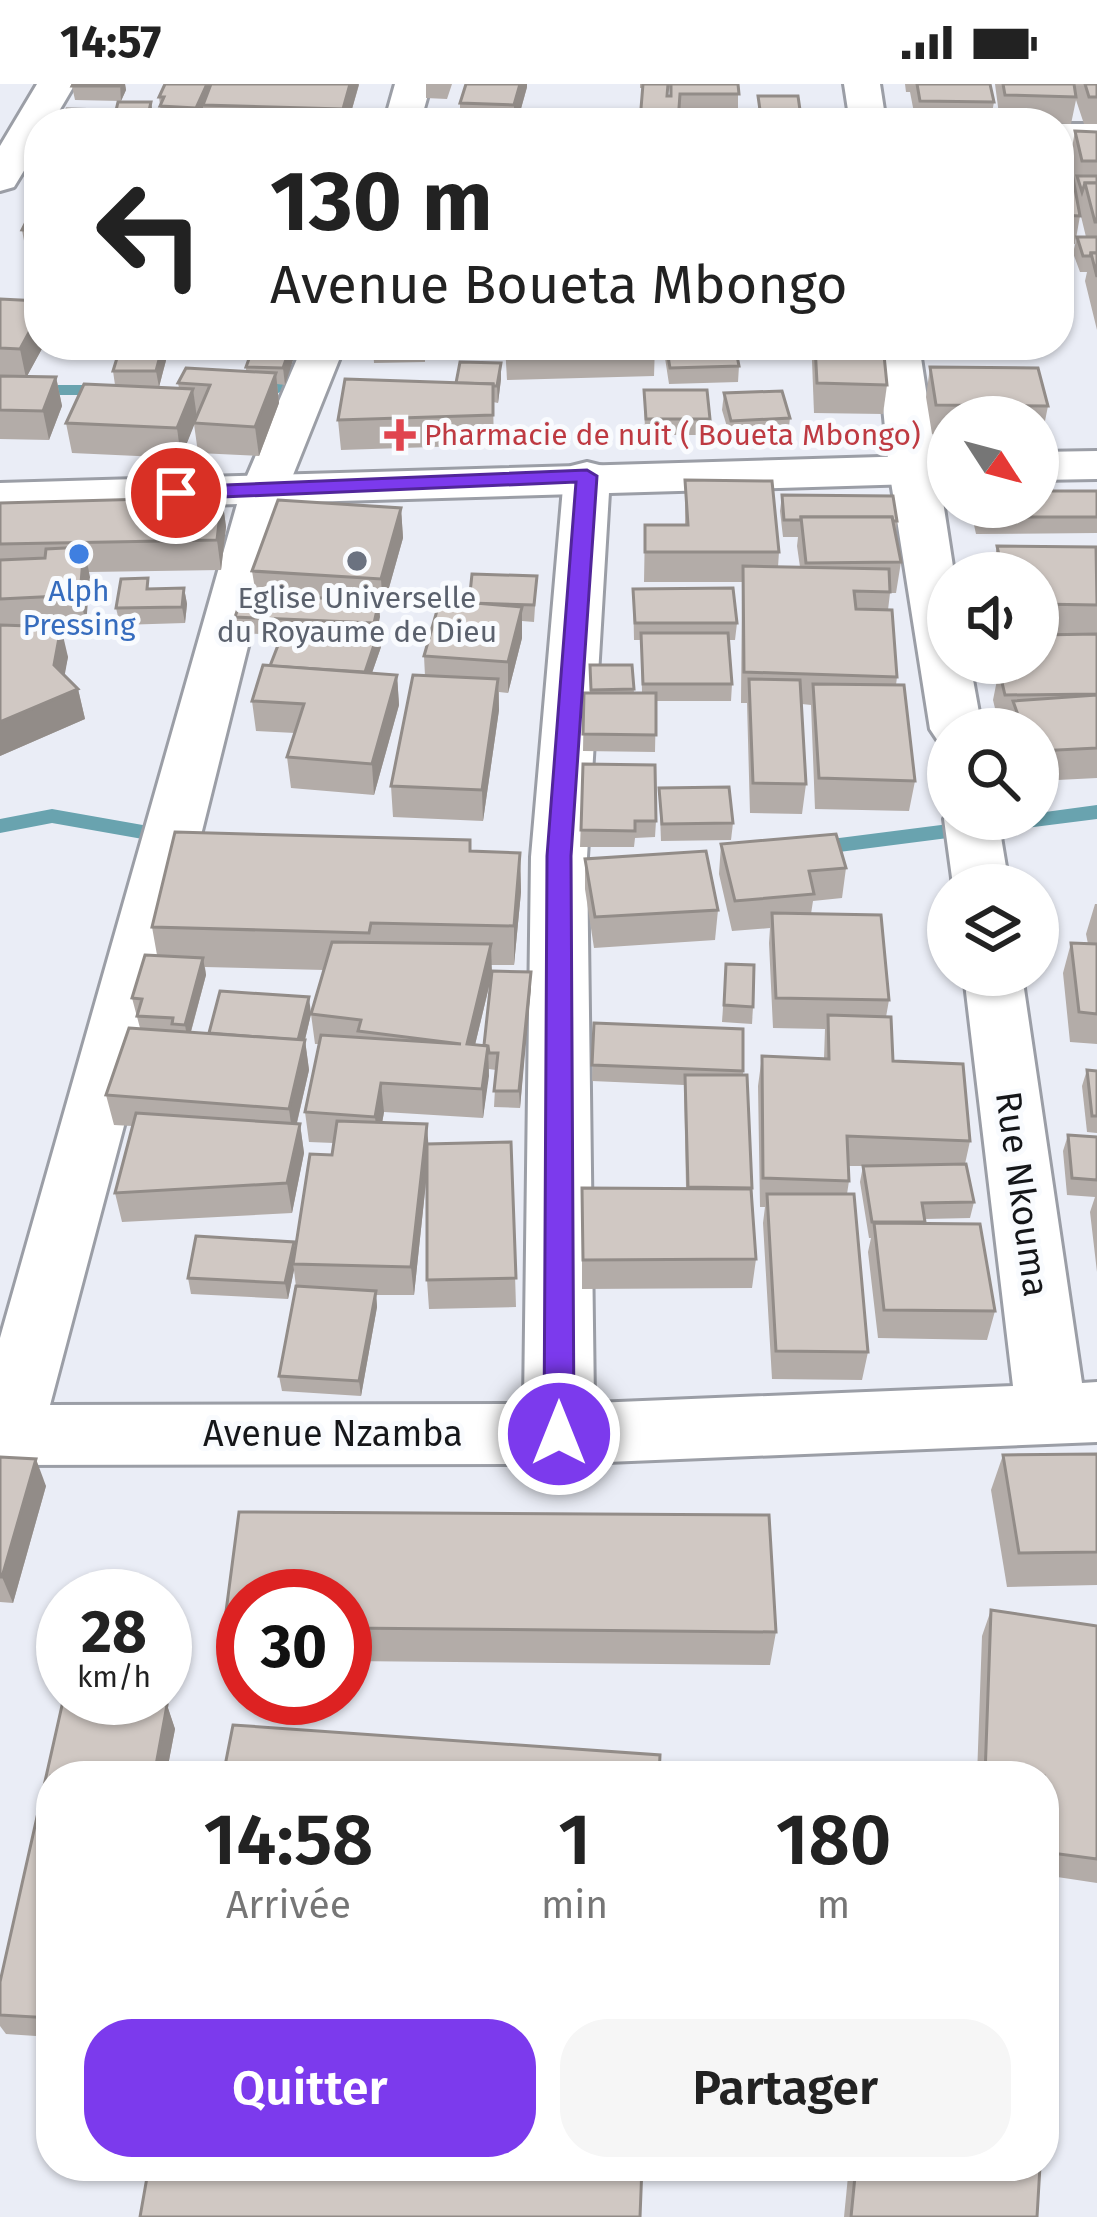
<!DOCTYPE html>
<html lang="fr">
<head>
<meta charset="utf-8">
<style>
  :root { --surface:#fff; --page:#f6f6f6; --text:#222; --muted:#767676; --accent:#7c3aed }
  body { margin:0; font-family:"Fira Sans",sans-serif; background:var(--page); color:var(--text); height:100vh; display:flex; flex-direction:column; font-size:45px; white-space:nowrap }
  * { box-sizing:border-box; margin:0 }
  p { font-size:39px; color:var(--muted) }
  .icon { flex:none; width:66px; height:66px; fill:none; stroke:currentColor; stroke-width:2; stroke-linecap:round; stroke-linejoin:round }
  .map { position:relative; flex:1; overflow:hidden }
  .sheet { position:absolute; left:36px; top:1677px; width:1023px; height:420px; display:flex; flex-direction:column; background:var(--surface); border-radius:48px; box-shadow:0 3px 9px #0004 }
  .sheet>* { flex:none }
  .banner { position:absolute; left:24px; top:24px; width:1050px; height:252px; border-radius:48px; box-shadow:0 3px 9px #0004; background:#fff; color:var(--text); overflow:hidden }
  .needle { width:78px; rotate:126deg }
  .buttons { position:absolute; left:927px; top:312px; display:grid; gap:24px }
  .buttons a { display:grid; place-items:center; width:132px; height:132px; border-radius:50%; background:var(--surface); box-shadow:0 3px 9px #0004; font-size:60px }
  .speed { position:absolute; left:36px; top:1485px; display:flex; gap:24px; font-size:60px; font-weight:700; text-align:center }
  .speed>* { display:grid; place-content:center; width:156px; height:156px; border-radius:50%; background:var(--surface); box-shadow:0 3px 9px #0004; line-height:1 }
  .speed small { font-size:30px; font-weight:400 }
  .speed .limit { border:18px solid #d22; background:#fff; color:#111 }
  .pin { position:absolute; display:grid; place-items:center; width:102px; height:102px; color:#fff; margin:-51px; border:6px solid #fff; border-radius:50%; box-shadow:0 3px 12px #0007 }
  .me { position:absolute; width:132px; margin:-66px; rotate:0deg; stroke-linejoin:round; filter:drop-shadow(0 0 9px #0008) }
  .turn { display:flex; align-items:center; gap:42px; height:252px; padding:0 48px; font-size:54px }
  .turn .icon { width:156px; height:156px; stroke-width:2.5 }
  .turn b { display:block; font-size:84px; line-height:102px }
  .eta { display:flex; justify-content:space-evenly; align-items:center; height:204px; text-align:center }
  .eta b { font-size:72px; font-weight:600; line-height:84px }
  .button { display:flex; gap:24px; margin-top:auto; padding:24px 48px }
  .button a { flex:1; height:138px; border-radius:48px; background:var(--accent); color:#fff; font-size:48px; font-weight:600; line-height:138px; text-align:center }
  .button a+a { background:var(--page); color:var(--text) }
  .status { display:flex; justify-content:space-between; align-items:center; height:84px; padding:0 60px; background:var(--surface); direction:ltr }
  .status svg { height:33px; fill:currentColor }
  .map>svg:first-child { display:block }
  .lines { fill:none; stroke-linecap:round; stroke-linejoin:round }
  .stream { fill:#69a3af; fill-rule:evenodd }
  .minor-casing { stroke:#9b9ea6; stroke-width:6 }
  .tertiary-casing { stroke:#9b9ea6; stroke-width:6 }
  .minor { fill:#fff; fill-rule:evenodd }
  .tertiary { fill:#fff; fill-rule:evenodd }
  .wall { fill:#b3aca8 }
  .shaded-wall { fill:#928c88 }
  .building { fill:#d0c8c3; stroke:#928c88; stroke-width:3 }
  .route { fill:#7c3aed; stroke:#51269a; stroke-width:3 }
  .health-dot { fill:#e0444e; stroke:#f9fbfe; stroke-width:4.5 }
  .shop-dot { fill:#3f7fe0; stroke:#f9fbfe; stroke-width:4.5 }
  .worship-dot { fill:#6b7280; stroke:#f9fbfe; stroke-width:4.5 }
  .labels { text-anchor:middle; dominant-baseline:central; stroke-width:10; stroke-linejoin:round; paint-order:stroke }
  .far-health-label { font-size:30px; fill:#be3a42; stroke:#f9fbfe; text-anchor:start }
  .far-shop-label { font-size:30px; fill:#366cbe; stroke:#f9fbfe }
  .far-worship-label { font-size:30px; fill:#5b616d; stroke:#f9fbfe }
  .street-label { font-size:36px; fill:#151619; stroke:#f9fbfe }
</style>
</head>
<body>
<div class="status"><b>14:57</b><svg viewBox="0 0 49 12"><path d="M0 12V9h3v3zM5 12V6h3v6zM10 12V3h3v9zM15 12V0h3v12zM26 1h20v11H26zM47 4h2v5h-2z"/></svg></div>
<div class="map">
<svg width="1097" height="2133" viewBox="0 0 1097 2133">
  <rect width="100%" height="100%" fill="#eaedf6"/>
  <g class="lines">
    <g class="stream">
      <path d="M340,261H364C354,268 341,270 330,277C303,294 270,327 237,306C250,299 263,305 277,299C300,291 316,269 340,261Z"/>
      <path d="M0,301H114L122,306L114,311H0Z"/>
      <path d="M1097,721V735L808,772L797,765L808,758L988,735H1038V729Z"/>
      <path d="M52,725L171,746L181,753L171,760L52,739L0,749V735Z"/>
    </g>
    <defs>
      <g id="minor">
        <path d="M395,0H431L420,39H384Z"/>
        <path d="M844,0H880L886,39H850Z"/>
        <rect x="1059" y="40" width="38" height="22"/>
        <path d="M303,261H345L287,406L201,751L50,1321L524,1320L531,773L564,392L571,382L587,378L603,382L610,392L587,773L594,1319L1013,1302L964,891H1022L1082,1299L1097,1298V1358L559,1380L0,1381V1254L241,406Z"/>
        <path d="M877,261H919L954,489H948V579H970L982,645H948V659L938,657L930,645L889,385Z"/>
        <path d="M948,728V735H998L1009,801H953L944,735Z"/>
      </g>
      <g id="tertiary">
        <path d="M37,0H75L52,39H39V62L14,103L0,107V62Z"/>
        <path d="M1097,367V395L1038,396V368Z"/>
        <path d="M948,371V399L0,427V399Z"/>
      </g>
    </defs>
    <use href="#minor" class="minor-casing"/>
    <use href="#tertiary" class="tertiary-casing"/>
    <use href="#minor" class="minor"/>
    <use href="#tertiary" class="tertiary"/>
  </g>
  <g class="wall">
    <path d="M125,0L126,6L121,17L75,16L72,2Z"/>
    <path d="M426,0H452L447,15L426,14Z"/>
    <path d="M640,0H668L667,12H670L669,0H738V25H679L678,39H639L642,4H640Z"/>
    <path d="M905,0H990L994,18L990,39H916L910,8H906Z"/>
    <path d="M995,0H1097V40H1084L1076,16L1071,40L1000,38Z"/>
    <path d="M359,1L348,39H205L203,27L198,39L162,37L159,13Z"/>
    <path d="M527,3L517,39H460V19Z"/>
    <path d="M758,12L800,26L799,39H759Z"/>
    <path d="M151,18L153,33L152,39H114V35Z"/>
    <path d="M106,26L108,39H63V36Z"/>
    <path d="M1075,47L1097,48V246L1085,197L1087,188H1080L1073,169L1077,153H1086L1078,120L1080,132L1075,160L1059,159V67H1068L1075,104L1070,75Z"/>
    <path d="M39,124V162H25L22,146Z"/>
    <path d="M0,215L39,261H44L27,292L56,293L62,322L49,356L0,355Z"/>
    <path d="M121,261H170L159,303L179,304L178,299L246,288V283L250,271L199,270L198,261H253L250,271L254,261H296L285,301L277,300L279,319L259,372L198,369L194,340L181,374L72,369L66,339L115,301L113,287Z"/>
    <path d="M373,261H425V278L374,279Z"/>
    <path d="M505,261H655L654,292L507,296Z"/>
    <path d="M663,261H735L739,282L738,298L669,300Z"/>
    <path d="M813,261H883L887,301L883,330L814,329L812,277Z"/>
    <path d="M501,279V295L498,319L493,318L494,361L341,366L338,336L456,299Z"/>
    <path d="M930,283L1048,322L1042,352L1038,351V333H948V350H932L926,313Z"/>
    <path d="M644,306L710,335L709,351H645Z"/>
    <path d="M724,309L790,334L788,351L730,353L722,326Z"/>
    <path d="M685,396L779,468L778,483H800L797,462L798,453H783L780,427L782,411L897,437L896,450L901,478L896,509H890L888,526L897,593L896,601L915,697L909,727L815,725L811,621L802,620L806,700L802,730L750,729L747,619H741L742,498H644L645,441H685Z"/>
    <path d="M1097,407V449L976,450L970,423H1038Z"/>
    <path d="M222,413L226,443L221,486L89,488L86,541L53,543L68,573L64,591L78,605L85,635L0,672V419Z"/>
    <path d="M401,424L403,454L383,525H379L377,546H379L381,563L372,589L397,591L399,621L374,711L291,704L287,673L295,649L256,647L252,617L270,582L282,551L238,549L235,533L256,511L252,487Z"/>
    <path d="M997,462L1097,467V694L1038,697V645H1007L1008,641H999L993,616L999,586H1004V579H1038V489H992Z"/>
    <path d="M537,492L534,538L522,537V554L508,609L499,608V626L483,737L393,733L391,702L425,592L424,572L469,519Z"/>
    <path d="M184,504L187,520L185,539L120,541L116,524L150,505Z"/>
    <path d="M633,505L737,539L735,556H729L732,600L731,617H656L655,668L583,667L584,609H590V581H632L634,609H642L641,556H634Z"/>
    <path d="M583,680L656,737L655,753L635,754L634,763H580Z"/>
    <path d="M659,704L733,739L731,756L661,757Z"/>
    <path d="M721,760L846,784L842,814L813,817L811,830L889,916L886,933L893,977L970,1057L965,1080L974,1118L970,1134L925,1135V1139L995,1227L987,1256L878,1254L868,1168L871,1154H869L860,1098L863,1082H849V1097L847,1110L868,1268L862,1296L772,1295L763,1139L765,1123H760L758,1002L762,972L824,974L825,945L773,944L769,859L770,844L732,847L719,790Z"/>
    <path d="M470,767L520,769L521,808L514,881H491L492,890L475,961H484L531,888L520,1024L494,1023L496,986L489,985L483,1034L384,1028L382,1039L428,1060L511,1058L516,1223L429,1225L427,1196V1088L414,1211H376L377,1223L361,1312L282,1307L279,1292L296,1203L294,1186L288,1215L191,1210L188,1194L295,1166L332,1071L334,1059L309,1058L305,1028L319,960H315L311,930L324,886L205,883L206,891L191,948L209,949L311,930L305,956L309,986L297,1039L300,1040L304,1069L292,1129L122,1138L115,1109L132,1042L114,1041L106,1011L140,944L132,914L157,871L152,843Z"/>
    <path d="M585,775L718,826L715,856L594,864L585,805Z"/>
    <path d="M1095,820H1097V960L1070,958L1063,889L1071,859L1088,860L1086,850Z"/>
    <path d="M726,880L753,923L752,940L722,938Z"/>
    <path d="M594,939L743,945V991L752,1104L756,1175L752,1204L582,1205V1104H686L684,1001L592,997Z"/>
    <path d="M1087,986L1097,987V1049L1087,1048L1082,1002Z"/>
    <path d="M1068,1051L1097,1053V1188L1090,1128L1095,1113L1067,1111L1063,1067Z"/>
    <path d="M1097,1370V1501L1007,1503L991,1406L1003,1371Z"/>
    <path d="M0,1373L46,1402L13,1519L0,1518Z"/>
    <path d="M239,1428L769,1431L776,1548L770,1581L345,1577V1512H243V1576L233,1575L224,1543Z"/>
    <path d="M991,1526L1097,1542V1799L1044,1791V1692H977L982,1552Z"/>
    <path d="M63,1617L167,1621L175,1645L166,1692H51V1953L6,1950L0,1942V1898Z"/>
    <path d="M849,2082H1040L1037,2133H844Z"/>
  </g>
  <g class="shaded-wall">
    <path d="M120,0H125L126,6L121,17Z"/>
    <path d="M207,0H216L203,21V27L198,39L196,24Z"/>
    <path d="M350,0H359L348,39H344L343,25Z"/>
    <path d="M520,0H527V3L517,39H514V21Z"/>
    <path d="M151,18L153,33L152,39H148Z"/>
    <path d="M39,230V261H44L26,294L20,265Z"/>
    <path d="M163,261H170L159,303L156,287Z"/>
    <path d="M291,261H296L297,264L285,301L283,284Z"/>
    <path d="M501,279V295L498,319L497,302Z"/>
    <path d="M276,289L279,319L259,372L255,343Z"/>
    <path d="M56,293L62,322L49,356L43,327Z"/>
    <path d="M193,305L197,334L181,374L177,344Z"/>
    <path d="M222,413L226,443L221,486L217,456Z"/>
    <path d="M401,424L403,454L383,525L381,495Z"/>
    <path d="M84,463L90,493L86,541L80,511Z"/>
    <path d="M184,504L187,520L185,539L182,523Z"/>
    <path d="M379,517L380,533L375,556L374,539Z"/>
    <path d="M522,523V554L508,609V578Z"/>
    <path d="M61,543L68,573L61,611L54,581Z"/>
    <path d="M379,546L381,563L365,609L363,592Z"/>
    <path d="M397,591L399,621L374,711L372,680Z"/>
    <path d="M498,595L499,626L483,737L482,706Z"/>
    <path d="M78,605L85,635L0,672V638Z"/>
    <path d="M520,769L521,808L514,881V842Z"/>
    <path d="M491,860L492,890L468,990L467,960Z"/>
    <path d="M203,874L206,891L188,958L185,941Z"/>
    <path d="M531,888V905L520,1024L519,1007Z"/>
    <path d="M309,913L311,930L300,976L297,959Z"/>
    <path d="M305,956L309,986L293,1055L289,1025Z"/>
    <path d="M488,962L489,992L483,1034L482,1005Z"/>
    <path d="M381,999L384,1028L378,1062L375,1033Z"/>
    <path d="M300,1040L304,1069L292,1129L287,1099Z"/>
    <path d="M427,1040L429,1070L414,1211L411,1183Z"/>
    <path d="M294,1158L296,1174L293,1180L294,1186L288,1215L285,1199Z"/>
    <path d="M376,1207L377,1223L361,1312L359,1297Z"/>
    <path d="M36,1375L46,1402L13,1519L2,1493Z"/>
    <path d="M167,1621L175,1645L166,1692H154Z"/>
  </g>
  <g class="building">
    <path d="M73,0H120L119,2H72Z"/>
    <path d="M165,0H207L196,24L160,22L164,13H159Z"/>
    <path d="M211,0H350L343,25L203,21Z"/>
    <path d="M466,0H520L514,21L460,19Z"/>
    <path d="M643,0H668L667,12H671V0H738L739,10H680L678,38L640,37Z"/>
    <path d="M917,0H990L994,18L920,17Z"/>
    <path d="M1003,0H1074L1076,13L1005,11Z"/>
    <path d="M1085,0H1097V13H1089Z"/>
    <path d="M758,12H798L800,26H760Z"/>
    <path d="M118,18H151L147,35H114Z"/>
    <path d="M67,25L106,26L102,37L63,36Z"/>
    <path d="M1075,47L1097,48V77H1082Z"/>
    <path d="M1059,67H1068L1080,132L1059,131Z"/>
    <path d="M1077,92H1097V99H1085L1082,108Z"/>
    <path d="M1085,99H1097V138H1095Z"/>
    <path d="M33,124H39V147L22,146Z"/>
    <path d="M1077,153H1097V169H1091L1090,172H1083Z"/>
    <path d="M1091,169H1097V193Z"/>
    <path d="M0,215L39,217V230L20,265L0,264Z"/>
    <path d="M121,261H163L156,287H113Z"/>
    <path d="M254,261H291L283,284L246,283Z"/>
    <path d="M373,261H424V262L373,263Z"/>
    <path d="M506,261H655L656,263L507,267Z"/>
    <path d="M666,261H735L739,282L670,284Z"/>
    <path d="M815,261H883L887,301L817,299Z"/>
    <path d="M460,278L501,279L497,302H493V300L456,299Z"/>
    <path d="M930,283L1038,284L1048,322L936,321Z"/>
    <path d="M186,284L276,289L255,343L194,339L210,301L178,299Z"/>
    <path d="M0,292L56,293L43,327L0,326Z"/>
    <path d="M345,295L493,300V331L338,336Z"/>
    <path d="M84,300L193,305L177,344L66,339Z"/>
    <path d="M644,306H707L710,335H646Z"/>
    <path d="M782,307L790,334L731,337L724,309Z"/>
    <path d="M685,396L772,397L779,468H645V441H688Z"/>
    <path d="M1038,407H1097V433H979L976,423H1038Z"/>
    <path d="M782,411L893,412L897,437H893L892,433H801V436H784Z"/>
    <path d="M222,413L217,456L0,460V419Z"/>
    <path d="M278,416L401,424L381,495L252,487Z"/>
    <path d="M801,433H892L901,478L806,479Z"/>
    <path d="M997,462L1096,463L1097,521L1038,520V489H1003Z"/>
    <path d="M84,463L80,511L0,515V476L45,474L46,465Z"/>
    <path d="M743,482L889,485L890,508L854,507L856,525L892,526L897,593L744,588Z"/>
    <path d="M472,490L537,492L534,521L469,519Z"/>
    <path d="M148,494L147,505L184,504L182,523L116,524L121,495Z"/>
    <path d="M733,504L737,539H635L633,505Z"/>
    <path d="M243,510L379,517L374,539L235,533Z"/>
    <path d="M440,516L522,523L508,578L424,572Z"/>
    <path d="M287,538L379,546L365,588L270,582Z"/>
    <path d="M0,541L61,543L54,581L78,605L0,638Z"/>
    <path d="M641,549H728L732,600H643Z"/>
    <path d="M1097,550V610L1005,611L999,586H1019L1017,579H1038V551Z"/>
    <path d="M263,581L397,591L372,680L287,673L304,620L252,617Z"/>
    <path d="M590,581H632L634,605L591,606Z"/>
    <path d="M413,591L498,595L482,706L391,702Z"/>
    <path d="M749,595L800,596L806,700L753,699Z"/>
    <path d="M813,600L904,601L915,697L819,694Z"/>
    <path d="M584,609H656V651L583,650Z"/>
    <path d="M1097,611V664L1038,667V645H1023L1013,617Z"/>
    <path d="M583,680L655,681L656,737H635V747L581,746Z"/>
    <path d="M729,703L733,739L662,740L659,704Z"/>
    <path d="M175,748L470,756V767L520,769L514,842L371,839L369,849L152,843Z"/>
    <path d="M836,750L846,784L809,787L814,810L735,817L721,760Z"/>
    <path d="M706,767L718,826L595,833L585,775Z"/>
    <path d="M772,829L881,831L889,916L776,914Z"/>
    <path d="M332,858L491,860L467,960L488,962L482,1005L381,999L375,1033L305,1028L321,951L461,960L358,947L361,936L311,930Z"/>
    <path d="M1071,859L1097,860V930L1079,928Z"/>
    <path d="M145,871L203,874L185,941L172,940L173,934L137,932L142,915L132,914Z"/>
    <path d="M726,880L754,881L753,923L724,921Z"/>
    <path d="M492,887L531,888L519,1007H494L498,969H489L488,962L484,961Z"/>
    <path d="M220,907L309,913L298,956L209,949Z"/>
    <path d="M828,931L891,933L893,977L963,980L970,1057L847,1052L849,1097L763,1094L762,972L829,975Z"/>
    <path d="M594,939L743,945V987L592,981Z"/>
    <path d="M129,944L305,956L289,1025L106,1011Z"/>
    <path d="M1087,986L1097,987V1032H1092Z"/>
    <path d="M685,991H747L752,1104L688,1103Z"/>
    <path d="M136,1029L300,1040L287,1099L115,1109Z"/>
    <path d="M337,1037L427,1040L411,1183L293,1180L310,1070L332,1071Z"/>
    <path d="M1068,1051L1097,1053V1096L1072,1094Z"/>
    <path d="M511,1058L516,1194L427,1196V1060Z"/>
    <path d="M966,1080L974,1118L922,1119L925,1138H872L863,1082Z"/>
    <path d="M582,1104L751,1105L756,1175L583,1176Z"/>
    <path d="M767,1110H854L868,1268L776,1267Z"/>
    <path d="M874,1139L980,1140L995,1227L884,1226Z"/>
    <path d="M196,1152L294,1158L285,1199L188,1194Z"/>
    <path d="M296,1202L376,1207L359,1297L279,1292Z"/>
    <path d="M1097,1370V1468L1019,1469L1003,1371Z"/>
    <path d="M0,1373L36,1375L2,1493H0Z"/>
    <path d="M239,1428L769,1431L776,1548L345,1544V1512H243V1543H224Z"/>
    <path d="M991,1526L1097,1542V1775L1044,1768V1692H985Z"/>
    <path d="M63,1617L167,1621L154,1692H51V1934L0,1931V1898Z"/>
    <path d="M233,1641L660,1671L659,1692H223Z"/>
    <path d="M1044,1796L1054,1797L1044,1995Z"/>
    <path d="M149,2082H642L640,2133H140Z"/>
    <path d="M856,2082H1040L1037,2133H851Z"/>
  </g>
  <path class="route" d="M587,386L597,392L571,772L574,1350L570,1360L559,1363L548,1360L544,1350L547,772L576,398L176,415L166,409L176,403Z"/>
  <path class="health-dot" d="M394 333h12v12h12v12h-12v12h-12v-12h-12v-12h12z"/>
  <circle class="shop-dot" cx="79" cy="470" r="12"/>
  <circle class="worship-dot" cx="357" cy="477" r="12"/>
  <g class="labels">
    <g class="far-health-label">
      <text x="424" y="351">Pharmacie de nuit ( Boueta Mbongo)</text>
    </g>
    <g class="far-shop-label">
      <text x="79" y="507">Alph<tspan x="79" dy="34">Pressing</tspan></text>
    </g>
    <g class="far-worship-label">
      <text x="357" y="514">Eglise Universelle<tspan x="357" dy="34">du Royaume de Dieu</tspan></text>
    </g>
    <g class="street-label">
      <text transform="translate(1022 1110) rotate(82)">Rue Nkouma</text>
      <text x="333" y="1350">Avenue Nzamba</text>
    </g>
  </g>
</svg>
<div class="buttons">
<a><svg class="needle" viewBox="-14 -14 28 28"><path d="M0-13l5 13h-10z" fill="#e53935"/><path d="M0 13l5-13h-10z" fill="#767676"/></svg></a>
<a><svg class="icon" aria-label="sound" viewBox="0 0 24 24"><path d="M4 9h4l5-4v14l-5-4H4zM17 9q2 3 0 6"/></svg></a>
<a><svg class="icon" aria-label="search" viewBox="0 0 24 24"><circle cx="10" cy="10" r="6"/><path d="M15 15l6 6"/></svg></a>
<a><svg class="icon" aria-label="layers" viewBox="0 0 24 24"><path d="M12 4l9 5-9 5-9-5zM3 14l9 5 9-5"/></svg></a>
</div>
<div class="speed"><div>28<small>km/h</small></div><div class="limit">30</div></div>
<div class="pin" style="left:176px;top:409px;background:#d93025"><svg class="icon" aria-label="arrive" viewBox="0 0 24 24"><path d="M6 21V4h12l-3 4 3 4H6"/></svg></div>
<svg class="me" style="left:559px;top:1350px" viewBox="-20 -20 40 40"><circle r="17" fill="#7c3aed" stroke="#fff" stroke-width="3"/><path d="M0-11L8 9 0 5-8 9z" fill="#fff"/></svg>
<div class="banner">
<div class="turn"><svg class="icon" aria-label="left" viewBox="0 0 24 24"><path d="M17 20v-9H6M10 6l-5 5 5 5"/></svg><div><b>130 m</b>Avenue Boueta Mbongo</div></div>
</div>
<section class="sheet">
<div class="eta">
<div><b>14:58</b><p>Arrivée</p></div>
<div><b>1</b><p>min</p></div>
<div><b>180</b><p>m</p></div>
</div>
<div class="button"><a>Quitter</a><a>Partager</a></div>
</section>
</div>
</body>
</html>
